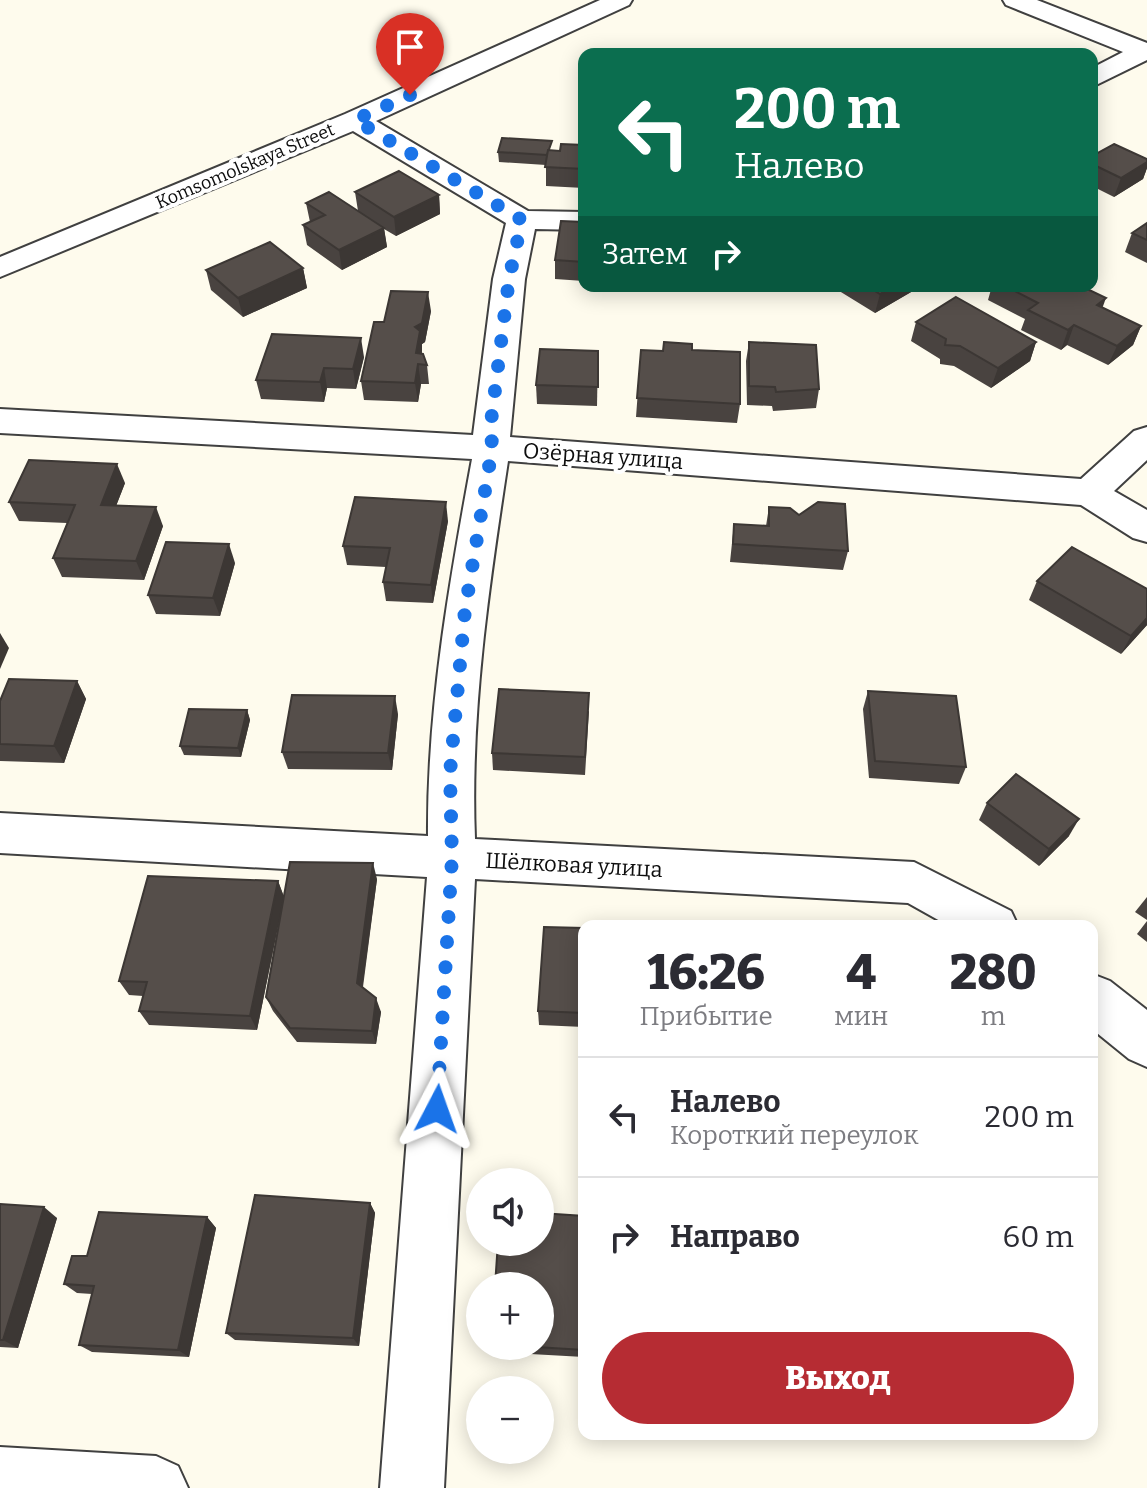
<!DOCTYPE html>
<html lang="ru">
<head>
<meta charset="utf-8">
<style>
  :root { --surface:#fff; --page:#f2f2f3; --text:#2b2b33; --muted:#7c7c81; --line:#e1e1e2; --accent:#b62c33 }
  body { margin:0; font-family:Bitter,serif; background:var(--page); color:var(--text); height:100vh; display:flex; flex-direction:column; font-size:30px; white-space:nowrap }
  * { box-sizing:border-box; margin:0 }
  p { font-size:26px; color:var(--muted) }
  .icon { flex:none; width:44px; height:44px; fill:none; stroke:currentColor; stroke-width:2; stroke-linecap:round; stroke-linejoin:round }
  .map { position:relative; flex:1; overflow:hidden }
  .drawer { position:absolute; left:578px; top:920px; width:520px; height:520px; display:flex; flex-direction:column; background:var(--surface); border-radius:16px; box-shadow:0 4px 20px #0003 }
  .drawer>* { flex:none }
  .hud { position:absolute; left:578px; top:48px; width:520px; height:244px; border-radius:16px; box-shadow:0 4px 20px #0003; background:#0b6e4f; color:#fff; overflow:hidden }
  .tools { position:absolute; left:466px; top:1168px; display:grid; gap:16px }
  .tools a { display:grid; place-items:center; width:88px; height:88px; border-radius:50%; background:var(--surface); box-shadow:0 4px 20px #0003; font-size:40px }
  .pin { position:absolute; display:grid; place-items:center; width:68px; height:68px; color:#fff; margin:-82px -34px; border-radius:50% 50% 50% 0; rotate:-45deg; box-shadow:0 0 8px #0007 }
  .pin .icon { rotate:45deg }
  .me { position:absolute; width:88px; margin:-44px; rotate:4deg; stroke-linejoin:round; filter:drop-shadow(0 0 6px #0008) }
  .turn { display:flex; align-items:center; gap:28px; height:168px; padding:0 24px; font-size:36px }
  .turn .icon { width:104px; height:104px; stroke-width:2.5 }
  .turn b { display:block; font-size:56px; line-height:68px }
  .then { display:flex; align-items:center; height:76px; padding:0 24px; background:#0003; gap:16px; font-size:30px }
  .eta { display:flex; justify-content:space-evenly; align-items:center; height:136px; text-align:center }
  .eta b { font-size:48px; font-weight:800; line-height:56px }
  .cta { display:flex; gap:16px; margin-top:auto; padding:16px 24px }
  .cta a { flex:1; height:92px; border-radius:48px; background:var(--accent); color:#fff; font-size:32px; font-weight:800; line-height:92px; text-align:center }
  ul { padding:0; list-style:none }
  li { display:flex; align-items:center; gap:24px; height:120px; padding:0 24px; border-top:2px solid var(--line) }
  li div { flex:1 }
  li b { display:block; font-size:30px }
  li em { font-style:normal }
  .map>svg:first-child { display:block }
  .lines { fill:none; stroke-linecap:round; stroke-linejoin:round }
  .minor-casing { stroke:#404040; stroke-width:4 }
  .minor { fill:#fff; fill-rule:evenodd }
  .wall { fill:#494340 }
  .shaded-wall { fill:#3c3734 }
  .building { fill:#554e4a; stroke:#3c3734; stroke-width:2 }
  .route { stroke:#1a73e8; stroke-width:14; stroke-dasharray:0 25.2 }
  .labels { text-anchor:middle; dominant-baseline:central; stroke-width:8; stroke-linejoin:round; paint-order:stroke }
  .far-street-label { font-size:18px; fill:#0d0d0d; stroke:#fff }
  .street-label { font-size:22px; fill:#0d0d0d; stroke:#fff }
</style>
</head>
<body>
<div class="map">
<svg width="1147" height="1488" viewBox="0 0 1147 1488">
  <rect width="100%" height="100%" fill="#fefbed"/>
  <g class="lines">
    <defs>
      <g id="minor">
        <path d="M600,0H632L629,5L376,121L528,211L584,212V230L535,229L525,279L510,437L1081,479L1134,431L1147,427V460L1114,491L1147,510V542L1133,538L1081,505L508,461C489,586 470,712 475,839L914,862L1011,911L1018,926H949L908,903L475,879L444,1488H380L427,877L0,853V813L428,836C427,709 449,584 472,459L0,433V409L473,435L493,279L506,223L353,131L0,277V257L345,114Z"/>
        <path d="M1003,0H1037L1147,43V60L1092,87V68L1123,52L1006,5Z"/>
        <path d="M1092,974L1110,981L1147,1010V1067L1129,1059L1092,1029Z"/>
        <path d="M0,1447L156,1456L178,1466L188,1488H0Z"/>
      </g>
    </defs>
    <use href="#minor" class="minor-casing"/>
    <use href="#minor" class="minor"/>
  </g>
  <g class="wall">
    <path d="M584,145V188L546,186V165L499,162L498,152L560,151Z"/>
    <path d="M1092,156L1147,159V168L1143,179L1114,197L1092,186Z"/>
    <path d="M355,192L439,195L440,214L396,236L384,229L387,247L342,270L307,245L303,225L310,222L306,203L358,211Z"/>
    <path d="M584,222V281L555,279V260Z"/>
    <path d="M1147,223V263L1125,252L1132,233Z"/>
    <path d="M303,268L307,288L243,317L211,290L206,270Z"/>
    <path d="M773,286H819V288Z"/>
    <path d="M836,286H919L918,288L875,313L836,289Z"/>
    <path d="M992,286H1054L1141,326L1133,345L1108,365L1067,345L1061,350L1021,330L1025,319L988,300Z"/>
    <path d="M431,311L425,342L422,344V354L427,365L429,384H421L418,402L364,400L361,381L384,322Z"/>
    <path d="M916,322L1036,342L1030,361L991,388L954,366L940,364V359L911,341Z"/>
    <path d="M749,342L819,389L816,408L773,411L772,406L747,405L746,361Z"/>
    <path d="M641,350L663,351L692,350L740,404L737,423L636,417Z"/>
    <path d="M598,351L597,406L537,404L536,385Z"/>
    <path d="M364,357L356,389L327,388L324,402L261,399L256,380Z"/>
    <path d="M125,483L116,506L163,526L144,580L62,577L53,558L67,523L19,521L9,502Z"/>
    <path d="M769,507L848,551L843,570L730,562L734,524L766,526Z"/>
    <path d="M448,521L433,603L386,601L383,582L386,567L347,565L343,546Z"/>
    <path d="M235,563L220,616L156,614L148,595Z"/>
    <path d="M1037,581L1147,625L1121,654L1029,600Z"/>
    <path d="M77,681L86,699L64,763L0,761V744Z"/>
    <path d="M868,691L966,767L959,784L869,778L863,709Z"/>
    <path d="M247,710L250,720L241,757L184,755L180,746Z"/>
    <path d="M589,711L585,775L493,770L492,753Z"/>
    <path d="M398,714L392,770L288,769L282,752Z"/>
    <path d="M987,803L1069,836L1039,866L979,820Z"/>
    <path d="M377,879L363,987L381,1012L376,1044L297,1042L273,1011L266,997Z"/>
    <path d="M278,881L284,897L257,1030L149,1025L139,1011L143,996L129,995L119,981Z"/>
    <path d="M1147,897V920L1135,912Z"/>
    <path d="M1147,921V942L1137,934Z"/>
    <path d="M584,928V1027L539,1025L538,1011Z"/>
    <path d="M370,1203L375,1213L359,1346L235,1340L226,1333Z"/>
    <path d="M0,1204L57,1218L18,1348L0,1347Z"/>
    <path d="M584,1216V1357L493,1352L491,1346H540Z"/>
    <path d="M207,1217L216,1228L189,1357L92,1352L79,1345L92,1294L77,1293L64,1284L87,1256Z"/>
  </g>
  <g class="shaded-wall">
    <path d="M1147,162V168L1143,179L1114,197L1121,178Z"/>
    <path d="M439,195L440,214L396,236L394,217Z"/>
    <path d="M384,228L387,247L342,270L339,250Z"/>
    <path d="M303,268L307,288L243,317L238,298Z"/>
    <path d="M893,286H919L918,288L875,313L880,294Z"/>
    <path d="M428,292L431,311L425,342L422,344V350L420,364H418L421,384L418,402L415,383V327Z"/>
    <path d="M1106,298L1099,317L1097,305Z"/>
    <path d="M1074,325L1067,345L1061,350L1068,330Z"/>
    <path d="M1141,326L1133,345L1108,365L1117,346Z"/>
    <path d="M361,338L364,357L356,389L353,369Z"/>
    <path d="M1036,342L1030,361L991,388L998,368Z"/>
    <path d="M324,368L327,388L324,402L320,382Z"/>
    <path d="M117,464L125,483L109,524L101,505Z"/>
    <path d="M446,502L448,521L433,603L431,585Z"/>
    <path d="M156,507L163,526L144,580L136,561Z"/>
    <path d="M229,544L235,563L220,616L213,598Z"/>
    <path d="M1147,618V625L1121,654L1131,636Z"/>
    <path d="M0,633L9,648L0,669Z"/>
    <path d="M77,681L86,699L64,763L54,746Z"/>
    <path d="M395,696L398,714L392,770L388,753Z"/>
    <path d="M247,710L250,720L241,757L238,748Z"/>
    <path d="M1079,819L1069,836L1039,866L1049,849Z"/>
    <path d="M373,863L377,879L361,997L357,983Z"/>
    <path d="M278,881L284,897L257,1030L250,1016Z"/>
    <path d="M376,998L381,1012L376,1044L372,1031Z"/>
    <path d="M370,1203L375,1213L359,1346L353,1338Z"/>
    <path d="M44,1207L57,1218L18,1348L3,1340Z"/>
    <path d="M207,1217L216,1228L189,1357L178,1350Z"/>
  </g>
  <g class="building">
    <path d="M502,138L552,141L547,155L498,152Z"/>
    <path d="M561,144L584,145V169L545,167L548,150L560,151Z"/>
    <path d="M1114,144L1147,159V162L1121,178L1092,164V156Z"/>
    <path d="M399,171L439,195L394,217L355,192Z"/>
    <path d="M329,192L384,228L339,250L303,225L325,215L306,203Z"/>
    <path d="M561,221L584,222V262L555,260Z"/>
    <path d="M1147,223V240L1132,233Z"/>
    <path d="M270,242L303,268L238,298L206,270Z"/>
    <path d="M867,286H893L880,294Z"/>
    <path d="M1005,286H1054L1057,288L1059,286H1081L1106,298L1097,305L1141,326L1117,346L1074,325L1068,330L1028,310L1038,303Z"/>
    <path d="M391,291L428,292L422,323L415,327L420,331L416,353L423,354L427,365L418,364L415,383L361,381L374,322H384Z"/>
    <path d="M956,297L1036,342L998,368L960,346L945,345L946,339L916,322Z"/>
    <path d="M272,334L361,338L353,369L324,368L320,382L256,380Z"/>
    <path d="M664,342L692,344V350L740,352V404L637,398L641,350L663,351Z"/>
    <path d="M749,342L816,345L819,389L776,392L775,387L749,386Z"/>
    <path d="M540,349L598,351V387L536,385Z"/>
    <path d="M29,460L117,464L101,505L156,507L136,561L53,558L75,505L9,502Z"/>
    <path d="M355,497L446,502L431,585L383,582L390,548L343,546Z"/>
    <path d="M818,502L845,504L848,551L733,544L734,524L769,526V507L790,508L799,515Z"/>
    <path d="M166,542L229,544L213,598L148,595Z"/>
    <path d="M1072,547L1147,589V618L1131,636L1037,581Z"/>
    <path d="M9,679L77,681L54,746L0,744V701Z"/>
    <path d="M499,689L589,693L585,757L492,753Z"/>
    <path d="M868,691L956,696L966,767L875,761Z"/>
    <path d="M292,695L395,696L388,753L282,752Z"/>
    <path d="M189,709L247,710L238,748L180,746Z"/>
    <path d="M1016,774L1079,819L1049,849L987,803Z"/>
    <path d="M290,862L373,863L357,983L376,998L372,1031L290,1028L266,997Z"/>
    <path d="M148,876L278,881L250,1016L139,1011L147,982L119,981Z"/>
    <path d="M544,927L584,928V1013L538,1011Z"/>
    <path d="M255,1195L370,1203L353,1338L226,1333Z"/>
    <path d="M0,1204L44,1207L3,1340H0Z"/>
    <path d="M99,1212L207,1217L178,1350L79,1345L94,1286L64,1284L72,1256H87Z"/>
    <path d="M540,1213L584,1216V1350L520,1346H540V1286H495L498,1242H540Z"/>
  </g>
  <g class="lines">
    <path class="route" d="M410,95L355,120L522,220L509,279L491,422L492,449L465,610L450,773L452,858L437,1109"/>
  </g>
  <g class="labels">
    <g class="far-street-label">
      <text transform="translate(245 166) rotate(-23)">Komsomolskaya Street</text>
    </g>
    <g class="street-label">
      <text transform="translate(603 456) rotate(4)">Озёрная улица</text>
      <text transform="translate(574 865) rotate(3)">Шёлковая улица</text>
    </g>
  </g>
</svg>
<div class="tools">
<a><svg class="icon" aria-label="sound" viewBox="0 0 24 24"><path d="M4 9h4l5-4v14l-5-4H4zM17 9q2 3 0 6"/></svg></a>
<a>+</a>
<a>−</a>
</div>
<div class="pin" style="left:410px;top:95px;background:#d93025"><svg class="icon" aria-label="arrive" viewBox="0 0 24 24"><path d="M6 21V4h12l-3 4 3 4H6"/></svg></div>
<svg class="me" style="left:437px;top:1109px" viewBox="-20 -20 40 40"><path d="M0-17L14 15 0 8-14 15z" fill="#1a73e8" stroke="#fff" stroke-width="4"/></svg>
<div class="hud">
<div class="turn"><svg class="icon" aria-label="left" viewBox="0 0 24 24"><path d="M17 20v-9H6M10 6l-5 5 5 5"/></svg><div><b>200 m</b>Налево</div></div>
<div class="then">Затем<svg class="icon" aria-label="right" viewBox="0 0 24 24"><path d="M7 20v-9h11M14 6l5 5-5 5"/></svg></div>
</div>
<section class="drawer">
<div class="eta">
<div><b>16:26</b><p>Прибытие</p></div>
<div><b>4</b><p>мин</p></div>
<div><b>280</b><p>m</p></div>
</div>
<ul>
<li><svg class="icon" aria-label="left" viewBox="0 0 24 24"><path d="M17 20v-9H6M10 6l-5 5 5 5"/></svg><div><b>Налево</b><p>Короткий переулок</p></div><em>200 m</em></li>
<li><svg class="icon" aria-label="right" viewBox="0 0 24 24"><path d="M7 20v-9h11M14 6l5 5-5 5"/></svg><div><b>Направо</b></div><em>60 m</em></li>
</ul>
<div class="cta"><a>Выход</a></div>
</section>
</div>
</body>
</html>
